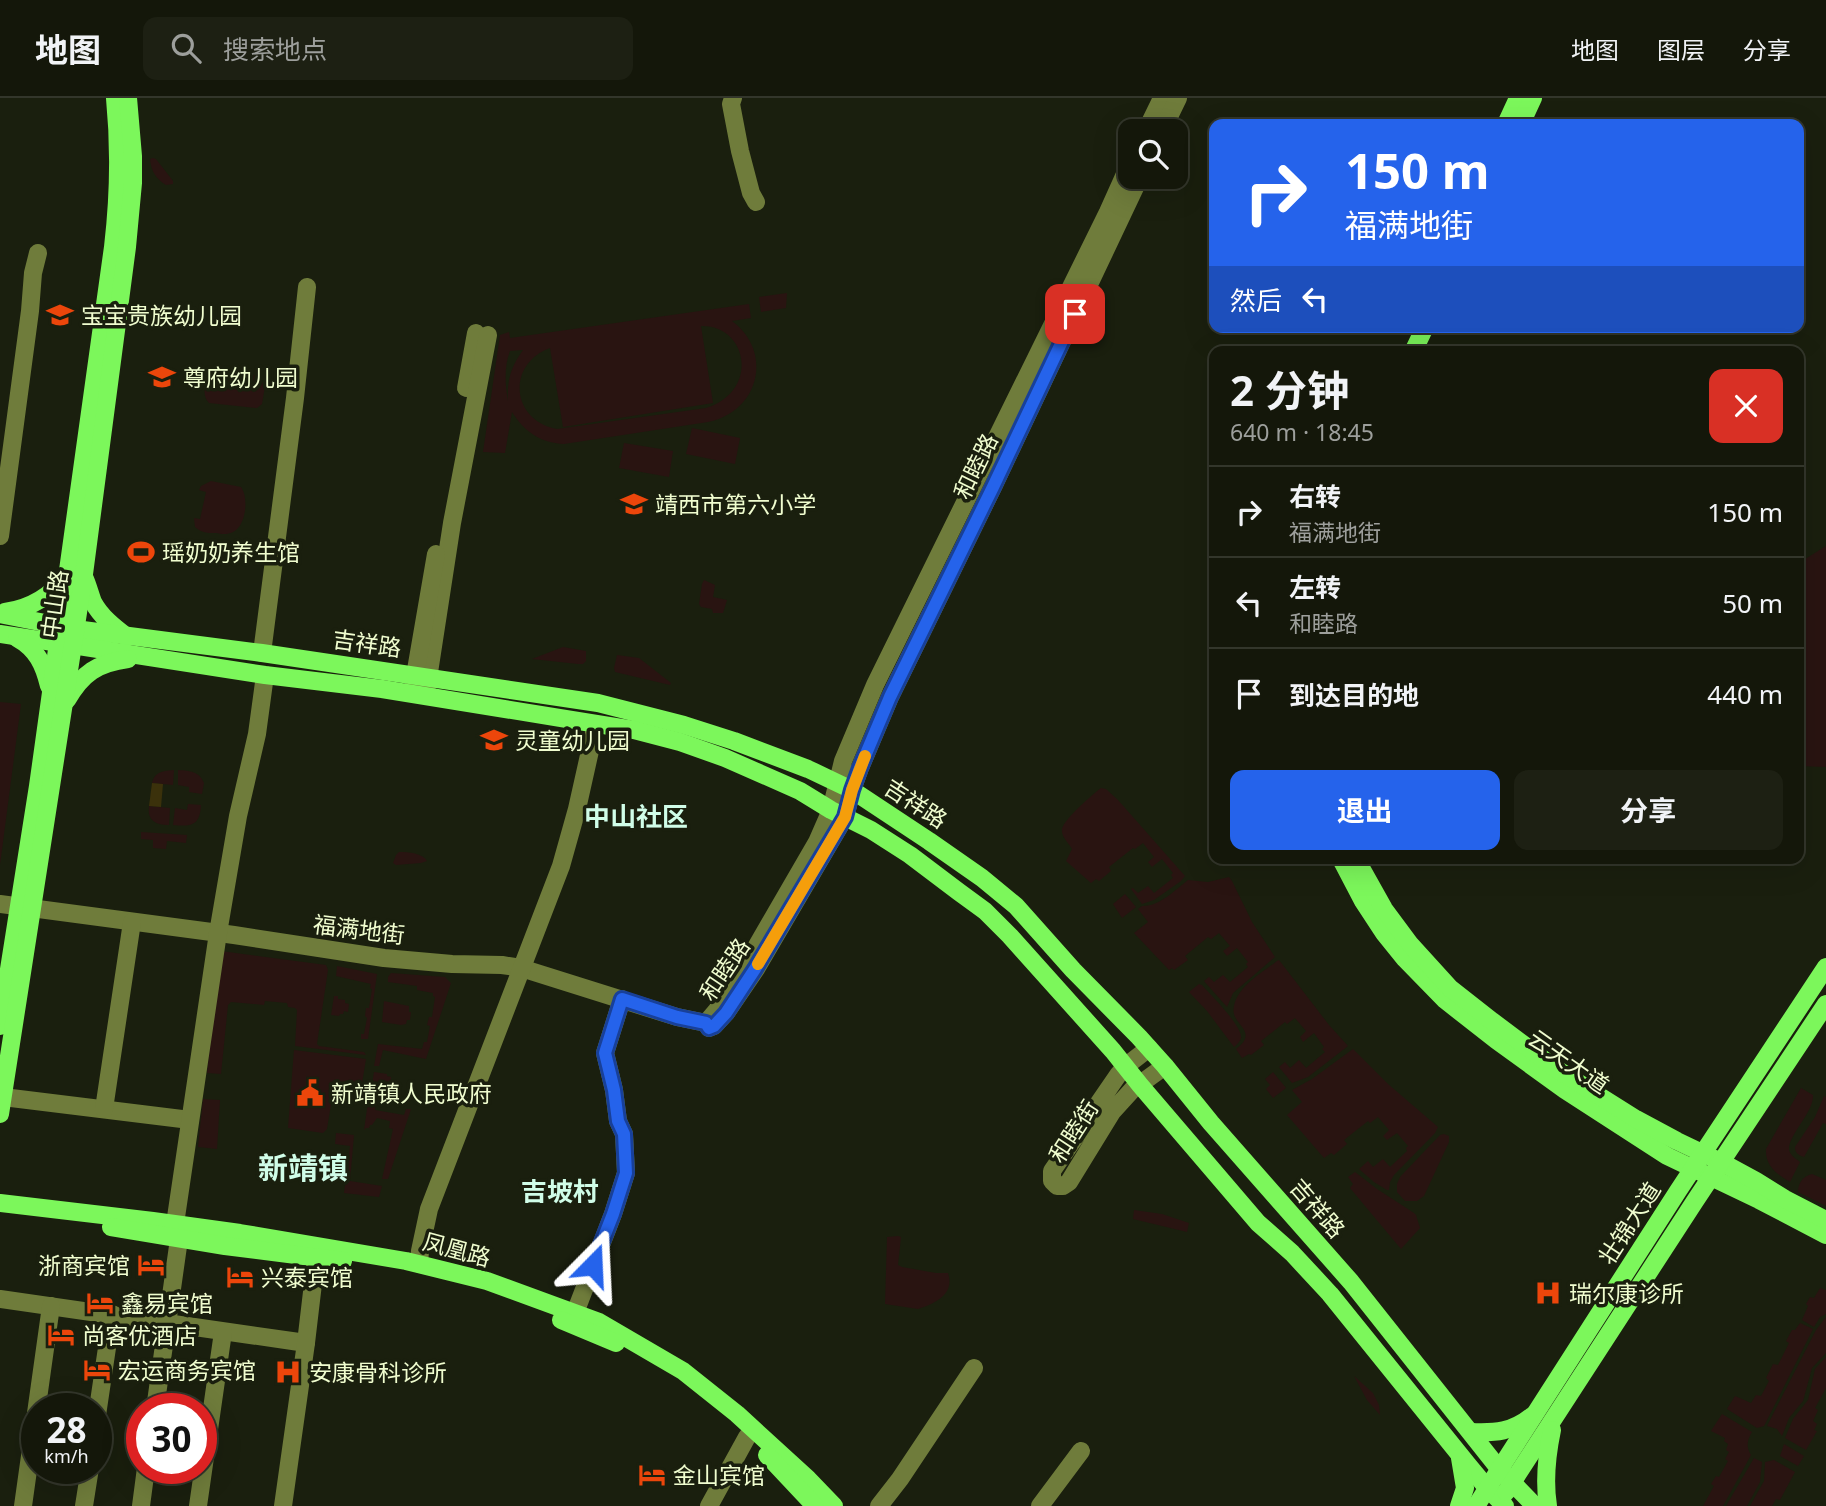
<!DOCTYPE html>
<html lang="zh">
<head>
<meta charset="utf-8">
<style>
  :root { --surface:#14170a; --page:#1d2013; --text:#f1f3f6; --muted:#9d9f9c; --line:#33362b; --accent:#2563eb }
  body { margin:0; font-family:"Noto Sans","Noto Sans SC",sans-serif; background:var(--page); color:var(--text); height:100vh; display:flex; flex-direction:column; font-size:26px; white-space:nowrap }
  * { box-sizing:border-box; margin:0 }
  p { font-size:23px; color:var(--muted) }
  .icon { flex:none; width:38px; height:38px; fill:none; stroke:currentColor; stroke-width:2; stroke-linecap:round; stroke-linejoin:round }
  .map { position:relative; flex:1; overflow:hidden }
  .side { position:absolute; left:1209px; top:248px; width:595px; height:518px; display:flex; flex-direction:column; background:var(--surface); border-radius:14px; box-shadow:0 7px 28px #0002,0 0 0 2px var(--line) }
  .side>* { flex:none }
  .top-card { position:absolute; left:1209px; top:21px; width:595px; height:214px; border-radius:14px; box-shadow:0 7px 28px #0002,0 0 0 2px var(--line); background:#2563eb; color:#fff; overflow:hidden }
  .buttons { position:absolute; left:1118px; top:21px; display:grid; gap:14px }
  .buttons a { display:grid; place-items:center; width:70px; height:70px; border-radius:14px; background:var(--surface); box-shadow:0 7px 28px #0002,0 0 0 2px var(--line); font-size:35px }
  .speed { position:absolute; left:21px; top:1295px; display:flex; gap:14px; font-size:35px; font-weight:700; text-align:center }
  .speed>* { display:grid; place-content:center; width:91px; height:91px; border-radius:50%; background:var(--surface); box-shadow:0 7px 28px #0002,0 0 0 2px var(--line); line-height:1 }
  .speed small { font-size:18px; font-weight:400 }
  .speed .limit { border:10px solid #d22; background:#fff; color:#111 }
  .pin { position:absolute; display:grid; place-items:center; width:60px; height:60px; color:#fff; margin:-30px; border-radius:14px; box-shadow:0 4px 10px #0006 }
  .me { position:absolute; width:77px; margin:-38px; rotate:21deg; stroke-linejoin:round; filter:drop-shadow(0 0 5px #0008) }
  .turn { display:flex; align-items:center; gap:24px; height:147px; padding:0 21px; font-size:32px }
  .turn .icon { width:91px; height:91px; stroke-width:2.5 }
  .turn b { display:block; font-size:49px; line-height:60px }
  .then { display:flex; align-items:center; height:66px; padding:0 21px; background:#0003; gap:14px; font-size:26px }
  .round { display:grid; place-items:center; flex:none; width:74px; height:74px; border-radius:14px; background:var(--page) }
  .summary { display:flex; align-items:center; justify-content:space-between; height:119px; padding:0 21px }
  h1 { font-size:42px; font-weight:700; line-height:52px }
  .cta { display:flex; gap:14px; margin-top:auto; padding:14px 21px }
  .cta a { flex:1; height:80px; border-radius:14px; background:var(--accent); color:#fff; font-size:28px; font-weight:700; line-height:80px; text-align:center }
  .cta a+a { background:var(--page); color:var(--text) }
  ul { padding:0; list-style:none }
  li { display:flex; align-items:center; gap:21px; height:91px; padding:0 21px; border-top:2px solid var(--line) }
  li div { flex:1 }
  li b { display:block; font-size:26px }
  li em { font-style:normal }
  header { display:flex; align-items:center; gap:42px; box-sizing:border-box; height:98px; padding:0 35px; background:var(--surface); border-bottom:2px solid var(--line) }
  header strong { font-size:33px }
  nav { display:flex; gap:38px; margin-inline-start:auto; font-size:24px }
  .search { width:490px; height:63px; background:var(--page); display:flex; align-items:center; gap:18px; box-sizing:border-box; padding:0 24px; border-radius:14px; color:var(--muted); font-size:26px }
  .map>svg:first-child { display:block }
  .green { fill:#291411; fill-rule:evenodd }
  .water { fill:#3b310b }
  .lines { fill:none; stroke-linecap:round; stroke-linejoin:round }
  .minor { stroke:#6f7c3b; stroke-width:18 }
  .major { stroke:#7cf75b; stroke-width:18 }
  .route-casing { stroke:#184099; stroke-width:18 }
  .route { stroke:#2563eb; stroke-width:12 }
  .slow { stroke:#f59e0b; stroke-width:12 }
  .labels { text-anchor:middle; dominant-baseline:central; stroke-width:7; stroke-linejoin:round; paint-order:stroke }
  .poi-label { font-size:23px; fill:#f0fdcf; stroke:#1a1f0e; text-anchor:start }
  .street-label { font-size:23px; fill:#f0fdcf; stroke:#1a1f0e }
  .quarter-label { font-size:26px; font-weight:bold; fill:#d0fde8; stroke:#1a1f0e }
  .district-label { font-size:30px; font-weight:bold; fill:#d0fde8; stroke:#1a1f0e }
</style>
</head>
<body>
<header>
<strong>地图</strong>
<div class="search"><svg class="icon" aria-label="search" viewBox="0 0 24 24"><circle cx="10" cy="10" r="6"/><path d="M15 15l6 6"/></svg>搜索地点</div>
<nav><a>地图</a><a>图层</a><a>分享</a></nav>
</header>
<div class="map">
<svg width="1826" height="1408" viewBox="0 0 1826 1408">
  <rect width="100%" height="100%" fill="#1a1f0e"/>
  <g class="green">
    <path d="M153,60L156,61L173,83V86L166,87C156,81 151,73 150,61Z"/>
    <path d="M787,195L786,210L761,214L759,199Z"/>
    <path d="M749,206L751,220L732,223C774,254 759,314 708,324L564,346C540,345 524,333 512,314L505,355L483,354L500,237L509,234L510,240ZM701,228C748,227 760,293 706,310L557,331C511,323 506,266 550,250L563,329L713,305ZM523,252C511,269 507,281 508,303C505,287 504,268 510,253Z"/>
    <path d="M217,270L258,278L265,288L262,306L257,310L209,305C201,297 206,286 208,276Z"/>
    <path d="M692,330L740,340L735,366L686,356Z"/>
    <path d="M624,345L673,353L669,379L619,370Z"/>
    <path d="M211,383L241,389C249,400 246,428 233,434C227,437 221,436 216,435C207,435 202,435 195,429L194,420L200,421L206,394L199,392L201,388Z"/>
    <path d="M1826,448V669L1799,668V465Z"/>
    <path d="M704,482L715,487L713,499L727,502L723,515H713L712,511L701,509L699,506L702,486Z"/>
    <path d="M563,549L586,553V563L583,566H578L532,561Z"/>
    <path d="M617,557L639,560L671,585L670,587L615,574L614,570Z"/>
    <path d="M0,604L21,606L0,767Z"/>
    <path d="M174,672L173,687L152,685C155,673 164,673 174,672Z"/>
    <path d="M178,672C190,673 199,673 204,685L202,696L189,694V689L178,687Z"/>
    <path d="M1101,690L1106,691L1118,702L1185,778L1181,783L1154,802L1142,806L1131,791L1133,790L1138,795L1148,788L1154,795L1173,780L1171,777L1173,775L1162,761L1152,769L1148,764L1154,759L1143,745L1135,751L1133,750L1109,769L1111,773L1099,783L1096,781L1091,785L1066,763L1072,751C1069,745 1061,739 1062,731C1064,721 1093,696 1101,690Z"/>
    <path d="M188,706L201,707C200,727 192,729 173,727L175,710L187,712Z"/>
    <path d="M149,708L170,710L169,727C155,727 147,722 149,708Z"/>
    <path d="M141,734L187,737L186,745L167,743L166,751L153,750V742L141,741Z"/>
    <path d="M399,754C409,754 422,755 427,763L421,765L396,767L393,765L396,757Z"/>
    <path d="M1229,779L1232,783L1252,824L1275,859L1233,895L1227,909L1204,883L1209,879L1214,884L1223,877L1230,884L1248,869L1246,866L1248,864L1237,850L1227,858L1223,853L1230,848L1219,835L1211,841L1208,839L1185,858L1188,862L1174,872L1172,870L1169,872L1134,835L1148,824L1138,811L1142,808C1159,809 1175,792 1188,782L1208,784Z"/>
    <path d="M1125,796L1136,809L1122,820L1113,806Z"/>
    <path d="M221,853L326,867L328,872L317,946L319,948L364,954L366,957L295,948L297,912L295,910L288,909L287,905L265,903L264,907L231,904L228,907L221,976L207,975Z"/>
    <path d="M1279,862L1329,927L1348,948L1308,979L1292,985L1279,969L1285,964L1290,970L1299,962L1306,970L1325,954L1322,951L1324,949L1314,935L1303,944L1300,939L1306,933L1295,920L1287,926L1285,924L1261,943L1264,947L1251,957L1249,956L1242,960L1236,951C1261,932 1229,927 1234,908C1238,888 1262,875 1277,863Z"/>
    <path d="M337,868L377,876L368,941H361V936H364L367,920L365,918L366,910H369L372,891L370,890L371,886L336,878Z"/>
    <path d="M391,875L445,879L451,885L426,961L383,952L379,968H374L378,946L422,951L424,944H427L430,928L427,927L429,919H432L435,899L433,898V895L417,892V888L388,884V879Z"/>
    <path d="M1199,886L1202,887C1210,896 1243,929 1241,940C1240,944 1237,946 1234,949L1207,913L1189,894Z"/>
    <path d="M334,898H338V901L345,902V905L349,906L348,914L344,913L343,916H340L339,918L331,917Z"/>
    <path d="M384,903L409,908V914H411L410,922H407L406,926L401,927L382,924Z"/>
    <path d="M1353,951L1388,986L1438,1029L1435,1035L1394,1077L1390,1084L1389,1092H1387L1374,1084L1359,1071L1368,1063L1373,1069L1383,1061L1390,1069L1407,1053L1406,1050L1408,1048L1397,1035L1387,1042L1383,1038L1389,1032L1378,1019L1370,1025L1368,1023L1344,1042L1347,1046L1334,1057L1331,1055L1324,1060L1287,1017L1302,1004L1292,992L1312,981Z"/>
    <path d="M294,952L366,961L359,1004L339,1002L337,999L332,1000L327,1031L323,1035L288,1030Z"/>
    <path d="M374,974L387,976V978L391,979V982L394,983L393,989H390V993L385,992L384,994L371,992Z"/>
    <path d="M1273,974L1286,990L1273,1000L1266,991L1270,987L1265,981Z"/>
    <path d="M1801,990L1813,997C1814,1014 1788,1037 1789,1052C1790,1057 1796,1061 1800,1064L1790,1084C1777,1076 1765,1068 1766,1051Z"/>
    <path d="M369,997L376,998L375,1012L404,1017L406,1011H411L388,1081H382L393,1031L389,1030L390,1023L377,1020L372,1027H370L369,1030H366L364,1032Z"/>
    <path d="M1824,998L1826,999V1026L1823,1025L1804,1059C1798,1057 1795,1055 1795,1049L1815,1019Z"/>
    <path d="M203,1001L220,1002L217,1051L198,1049Z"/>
    <path d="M336,1035L354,1037L350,1083L382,1088L379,1099L344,1095L350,1048L335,1046Z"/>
    <path d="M1444,1036L1449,1038V1044L1424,1098L1417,1103H1405L1397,1094V1086L1400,1079L1440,1037Z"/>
    <path d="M1355,1074L1377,1091L1414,1115L1416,1117L1420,1130L1401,1151L1350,1090L1353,1086L1348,1079Z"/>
    <path d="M1812,1076L1826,1082V1108L1798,1094C1798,1085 1803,1078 1812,1076Z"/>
    <path d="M1134,1112L1162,1116L1189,1125L1187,1134L1133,1121Z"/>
    <path d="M898,1138L901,1139L898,1167L902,1169L936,1175H948C955,1196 936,1205 918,1211L885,1206L887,1139Z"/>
    <path d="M1820,1190L1826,1192V1216L1820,1219L1814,1229L1802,1222L1808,1208L1806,1206L1810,1199L1814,1200Z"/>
    <path d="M1826,1219V1255L1812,1270L1803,1303L1789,1320L1782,1338L1777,1331L1767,1328L1816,1232Z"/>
    <path d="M1800,1225L1813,1231L1764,1328L1757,1330L1727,1311L1735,1298L1751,1305L1756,1297L1761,1298L1769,1283L1766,1280L1773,1266L1778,1267L1789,1245L1786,1243L1792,1232H1795Z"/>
    <path d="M1826,1259V1290L1815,1310L1818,1312L1813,1323L1817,1326L1814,1332L1817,1333L1806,1352L1785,1340L1793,1321L1808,1302L1815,1271Z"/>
    <path d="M1354,1278L1373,1295L1379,1307L1380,1317L1367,1302Z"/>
    <path d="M1722,1316L1752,1334C1747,1342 1746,1349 1751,1357L1723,1408H1703L1714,1388L1711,1386L1716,1378L1719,1379L1728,1363L1725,1361L1729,1354L1726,1352L1728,1346L1724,1343L1725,1340L1711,1333Z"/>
    <path d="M1784,1346L1804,1358L1798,1368L1780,1358Z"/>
    <path d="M1754,1360L1762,1364L1760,1384L1747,1408H1726Z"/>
    <path d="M1774,1362L1795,1374L1780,1402L1776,1401L1772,1408H1750L1764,1383L1765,1364Z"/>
  </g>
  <path class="water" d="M152,685L163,686L161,709L149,708Z"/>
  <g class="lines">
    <g class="minor">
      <path d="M733,0L731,6L740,53L751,95L756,104"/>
      <path d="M1146,33L1162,0"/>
      <path d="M1162,33L1178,0"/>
      <path d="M1130,65L1108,114L875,587L843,663L831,712L817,744L751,858L717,912L706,925L709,930L714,928L726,915L756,871L845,719L852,692L860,670L890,599L993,389L1140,79"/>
      <path d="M466,290L476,235"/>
      <path d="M0,438L30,213L33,175L38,155"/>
      <path d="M262,555L295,300L307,189"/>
      <path d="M426,594L452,425L488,237"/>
      <path d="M412,595L436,456"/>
      <path d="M0,806L234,837L384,860L452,866L502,867L521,870L677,919L706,925"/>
      <path d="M1149,950L1126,968L1118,977L1052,1073V1083L1057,1088H1063L1069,1084L1112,1014L1132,992L1165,968"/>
      <path d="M3,999L190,1022"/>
      <path d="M104,1011L132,824"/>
      <path d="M175,1126L218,835L238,718L257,636L265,577"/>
      <path d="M419,1165L420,1153L429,1111L561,768L577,711L596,626"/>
      <path d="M0,1201L306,1245"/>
      <path d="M575,1215L613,1116L626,1075L624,1036L618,1023L614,992L605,955L622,901"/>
      <path d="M155,1311L179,1141"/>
      <path d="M96,1324L112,1216"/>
      <path d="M23,1408L51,1208"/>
      <path d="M84,1408L90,1370"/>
      <path d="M141,1408L146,1370"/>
      <path d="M198,1408L223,1234"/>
      <path d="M283,1408L306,1245L316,1160"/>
      <path d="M709,1408L747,1339"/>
      <path d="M879,1408L900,1381L974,1270"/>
      <path d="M1040,1408L1081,1353"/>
    </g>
    <g class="major">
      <path d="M1506,26L1518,0"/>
      <path d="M1521,26L1533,0"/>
      <path d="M1413,254L1425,229"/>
      <path d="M85,481C88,488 90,496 93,504C101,519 114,529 127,539"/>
      <path d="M5,514C31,510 51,499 66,477"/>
      <path d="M0,516L75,531L262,555L598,605L684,627L734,643L808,671L852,692L929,743L982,780L1016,808L1073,872L1139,939L1165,968L1211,1025L1351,1184L1500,1372L1535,1408"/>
      <path d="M0,536L265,577L382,591L634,632L680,644L725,660L800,693L831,712L871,732L910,757L959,794L985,813L1010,838L1113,953L1140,987L1258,1125L1292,1155L1330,1196L1468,1367L1488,1391L1505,1408"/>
      <path d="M17,540C37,551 44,567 49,588"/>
      <path d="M67,602C82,575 98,565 128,561"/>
      <path d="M1341,761L1363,803L1384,835L1405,861L1445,902L1496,942L1565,992L1667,1058L1759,1102L1826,1137"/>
      <path d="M1356,761L1384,811L1410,846L1450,890L1492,923L1555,970L1636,1021L1677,1043L1721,1064L1756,1083L1785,1101L1826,1122"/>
      <path d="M0,928L38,688L113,149C119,98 120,51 115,0"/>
      <path d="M0,1016L84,476L127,149L133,85V58L128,0"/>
      <path d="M0,1105L153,1123L240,1135L406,1163L487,1183L599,1224L683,1273L737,1316L808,1381L834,1408"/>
      <path d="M111,1129L225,1148L343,1163"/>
      <path d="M561,1222L616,1245"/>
      <path d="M1471,1334C1496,1335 1512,1334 1532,1318"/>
      <path d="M767,1357L815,1408"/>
      <path d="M1506,1394L1695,1103L1826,906"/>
      <path d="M1459,1408L1465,1390L1460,1360"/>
      <path d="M1476,1408L1678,1093L1826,869"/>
      <path d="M1548,1408C1544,1383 1547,1356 1552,1332"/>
    </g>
  </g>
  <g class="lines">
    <defs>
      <path id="route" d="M593,1167L613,1116L626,1075L624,1036L618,1023L614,992L605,955L622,901L677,919L706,925L709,930L714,928L726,915L755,871L845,719L852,692L860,670L890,599L993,389L1075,216"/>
    </defs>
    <use href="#route" class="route-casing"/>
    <use href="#route" class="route"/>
    <path class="slow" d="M758,866L845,719L852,692L865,658"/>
  </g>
  <defs>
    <symbol id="school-bare" viewBox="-9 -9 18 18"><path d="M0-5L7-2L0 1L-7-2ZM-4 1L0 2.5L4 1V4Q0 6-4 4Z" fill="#ec460b" stroke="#1a1f0e" stroke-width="2.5" paint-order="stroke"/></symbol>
    <symbol id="stadium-bare" viewBox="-9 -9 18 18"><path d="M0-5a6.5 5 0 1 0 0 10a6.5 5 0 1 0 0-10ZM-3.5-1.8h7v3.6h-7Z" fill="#ec460b" stroke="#1a1f0e" stroke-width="2.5" paint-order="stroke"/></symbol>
    <symbol id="civic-bare" viewBox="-9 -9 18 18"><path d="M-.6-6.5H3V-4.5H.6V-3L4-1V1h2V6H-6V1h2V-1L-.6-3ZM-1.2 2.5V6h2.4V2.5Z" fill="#ec460b" stroke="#1a1f0e" stroke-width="2.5" paint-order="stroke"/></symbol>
    <symbol id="hotel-bare" viewBox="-9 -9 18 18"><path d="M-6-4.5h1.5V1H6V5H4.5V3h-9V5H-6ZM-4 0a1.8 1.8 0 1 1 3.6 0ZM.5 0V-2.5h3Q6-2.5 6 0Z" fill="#ec460b" stroke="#1a1f0e" stroke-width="2.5" paint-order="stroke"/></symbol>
    <symbol id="hospital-bare" viewBox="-9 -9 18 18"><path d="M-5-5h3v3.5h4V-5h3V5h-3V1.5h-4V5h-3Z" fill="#ec460b" stroke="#1a1f0e" stroke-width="2.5" paint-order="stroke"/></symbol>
  </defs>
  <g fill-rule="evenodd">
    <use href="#school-bare" x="41" y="198" width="38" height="38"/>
    <use href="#school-bare" x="143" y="260" width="38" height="38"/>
    <use href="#school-bare" x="615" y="387" width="38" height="38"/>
    <use href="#stadium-bare" x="122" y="435" width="38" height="38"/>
    <use href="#school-bare" x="475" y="623" width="38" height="38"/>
    <use href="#civic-bare" x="291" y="976" width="38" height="38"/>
    <use href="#hotel-bare" x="132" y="1148" width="38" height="38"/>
    <use href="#hotel-bare" x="221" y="1160" width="38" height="38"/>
    <use href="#hospital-bare" x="1529" y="1176" width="38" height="38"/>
    <use href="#hotel-bare" x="81" y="1186" width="38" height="38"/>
    <use href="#hotel-bare" x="42" y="1218" width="38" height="38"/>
    <use href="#hotel-bare" x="78" y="1253" width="38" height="38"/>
    <use href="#hospital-bare" x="269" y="1255" width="38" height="38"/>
    <use href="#hotel-bare" x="633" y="1358" width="38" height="38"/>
  </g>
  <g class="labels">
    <g class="poi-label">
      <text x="81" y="217">宝宝贵族幼儿园</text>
      <text x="183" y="279">尊府幼儿园</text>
      <text x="655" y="406">靖西市第六小学</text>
      <text x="162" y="454">瑶奶奶养生馆</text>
      <text x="515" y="642">灵童幼儿园</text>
      <text x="331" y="995">新靖镇人民政府</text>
      <text x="130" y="1167" text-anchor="end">浙商宾馆</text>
      <text x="261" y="1179">兴泰宾馆</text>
      <text x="1569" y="1195">瑞尔康诊所</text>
      <text x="121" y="1205">鑫易宾馆</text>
      <text x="82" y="1237">尚客优酒店</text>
      <text x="118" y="1272">宏运商务宾馆</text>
      <text x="309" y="1274">安康骨科诊所</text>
      <text x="673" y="1377">金山宾馆</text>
    </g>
    <g class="street-label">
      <text transform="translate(975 368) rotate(-64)">和睦路</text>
      <text transform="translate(54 506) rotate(-82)">中山路</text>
      <text transform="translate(367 545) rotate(8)">吉祥路</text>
      <text transform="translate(916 705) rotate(33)">吉祥路</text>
      <text transform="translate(359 831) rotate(7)">福满地街</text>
      <text transform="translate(724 871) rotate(-56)">和睦路</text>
      <text transform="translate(1569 963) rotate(35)">云天大道</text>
      <text transform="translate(1073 1033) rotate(-57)">和睦街</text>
      <text transform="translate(1318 1110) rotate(49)">吉祥路</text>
      <text transform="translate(1629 1125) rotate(-57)">壮锦大道</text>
      <text transform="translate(457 1151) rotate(15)">凤凰路</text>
    </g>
    <g class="quarter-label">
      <text x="636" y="718">中山社区</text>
      <text x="560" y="1093">吉坡村</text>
    </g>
    <g class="district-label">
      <text x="303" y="1069">新靖镇</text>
    </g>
  </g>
</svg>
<div class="buttons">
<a><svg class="icon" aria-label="search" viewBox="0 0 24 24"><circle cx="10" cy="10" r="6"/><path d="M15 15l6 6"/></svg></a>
</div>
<div class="speed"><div>28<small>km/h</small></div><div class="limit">30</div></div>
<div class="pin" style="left:1075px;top:216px;background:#d93025"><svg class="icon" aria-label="arrive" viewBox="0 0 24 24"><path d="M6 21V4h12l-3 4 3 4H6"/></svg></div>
<svg class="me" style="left:593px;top:1167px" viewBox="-20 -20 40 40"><path d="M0-17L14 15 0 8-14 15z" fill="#2563eb" stroke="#fff" stroke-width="4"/></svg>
<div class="top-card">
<div class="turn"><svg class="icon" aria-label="right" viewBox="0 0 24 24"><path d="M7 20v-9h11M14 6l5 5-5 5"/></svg><div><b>150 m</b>福满地街</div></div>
<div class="then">然后<svg class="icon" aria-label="left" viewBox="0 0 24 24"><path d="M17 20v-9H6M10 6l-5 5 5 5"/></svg></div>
</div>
<section class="side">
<div class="summary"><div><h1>2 分钟</h1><p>640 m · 18:45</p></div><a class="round" style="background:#d93025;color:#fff"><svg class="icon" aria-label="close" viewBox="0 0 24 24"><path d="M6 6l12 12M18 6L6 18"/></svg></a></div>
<ul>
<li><svg class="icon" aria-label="right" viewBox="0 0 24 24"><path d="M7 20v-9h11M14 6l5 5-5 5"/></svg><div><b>右转</b><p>福满地街</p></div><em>150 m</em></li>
<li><svg class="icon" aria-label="left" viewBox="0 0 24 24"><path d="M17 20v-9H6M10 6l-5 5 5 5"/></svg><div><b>左转</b><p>和睦路</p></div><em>50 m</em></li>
<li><svg class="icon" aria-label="arrive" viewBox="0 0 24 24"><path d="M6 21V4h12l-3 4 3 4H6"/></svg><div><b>到达目的地</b></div><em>440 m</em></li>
</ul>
<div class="cta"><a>退出</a><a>分享</a></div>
</section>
</div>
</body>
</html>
